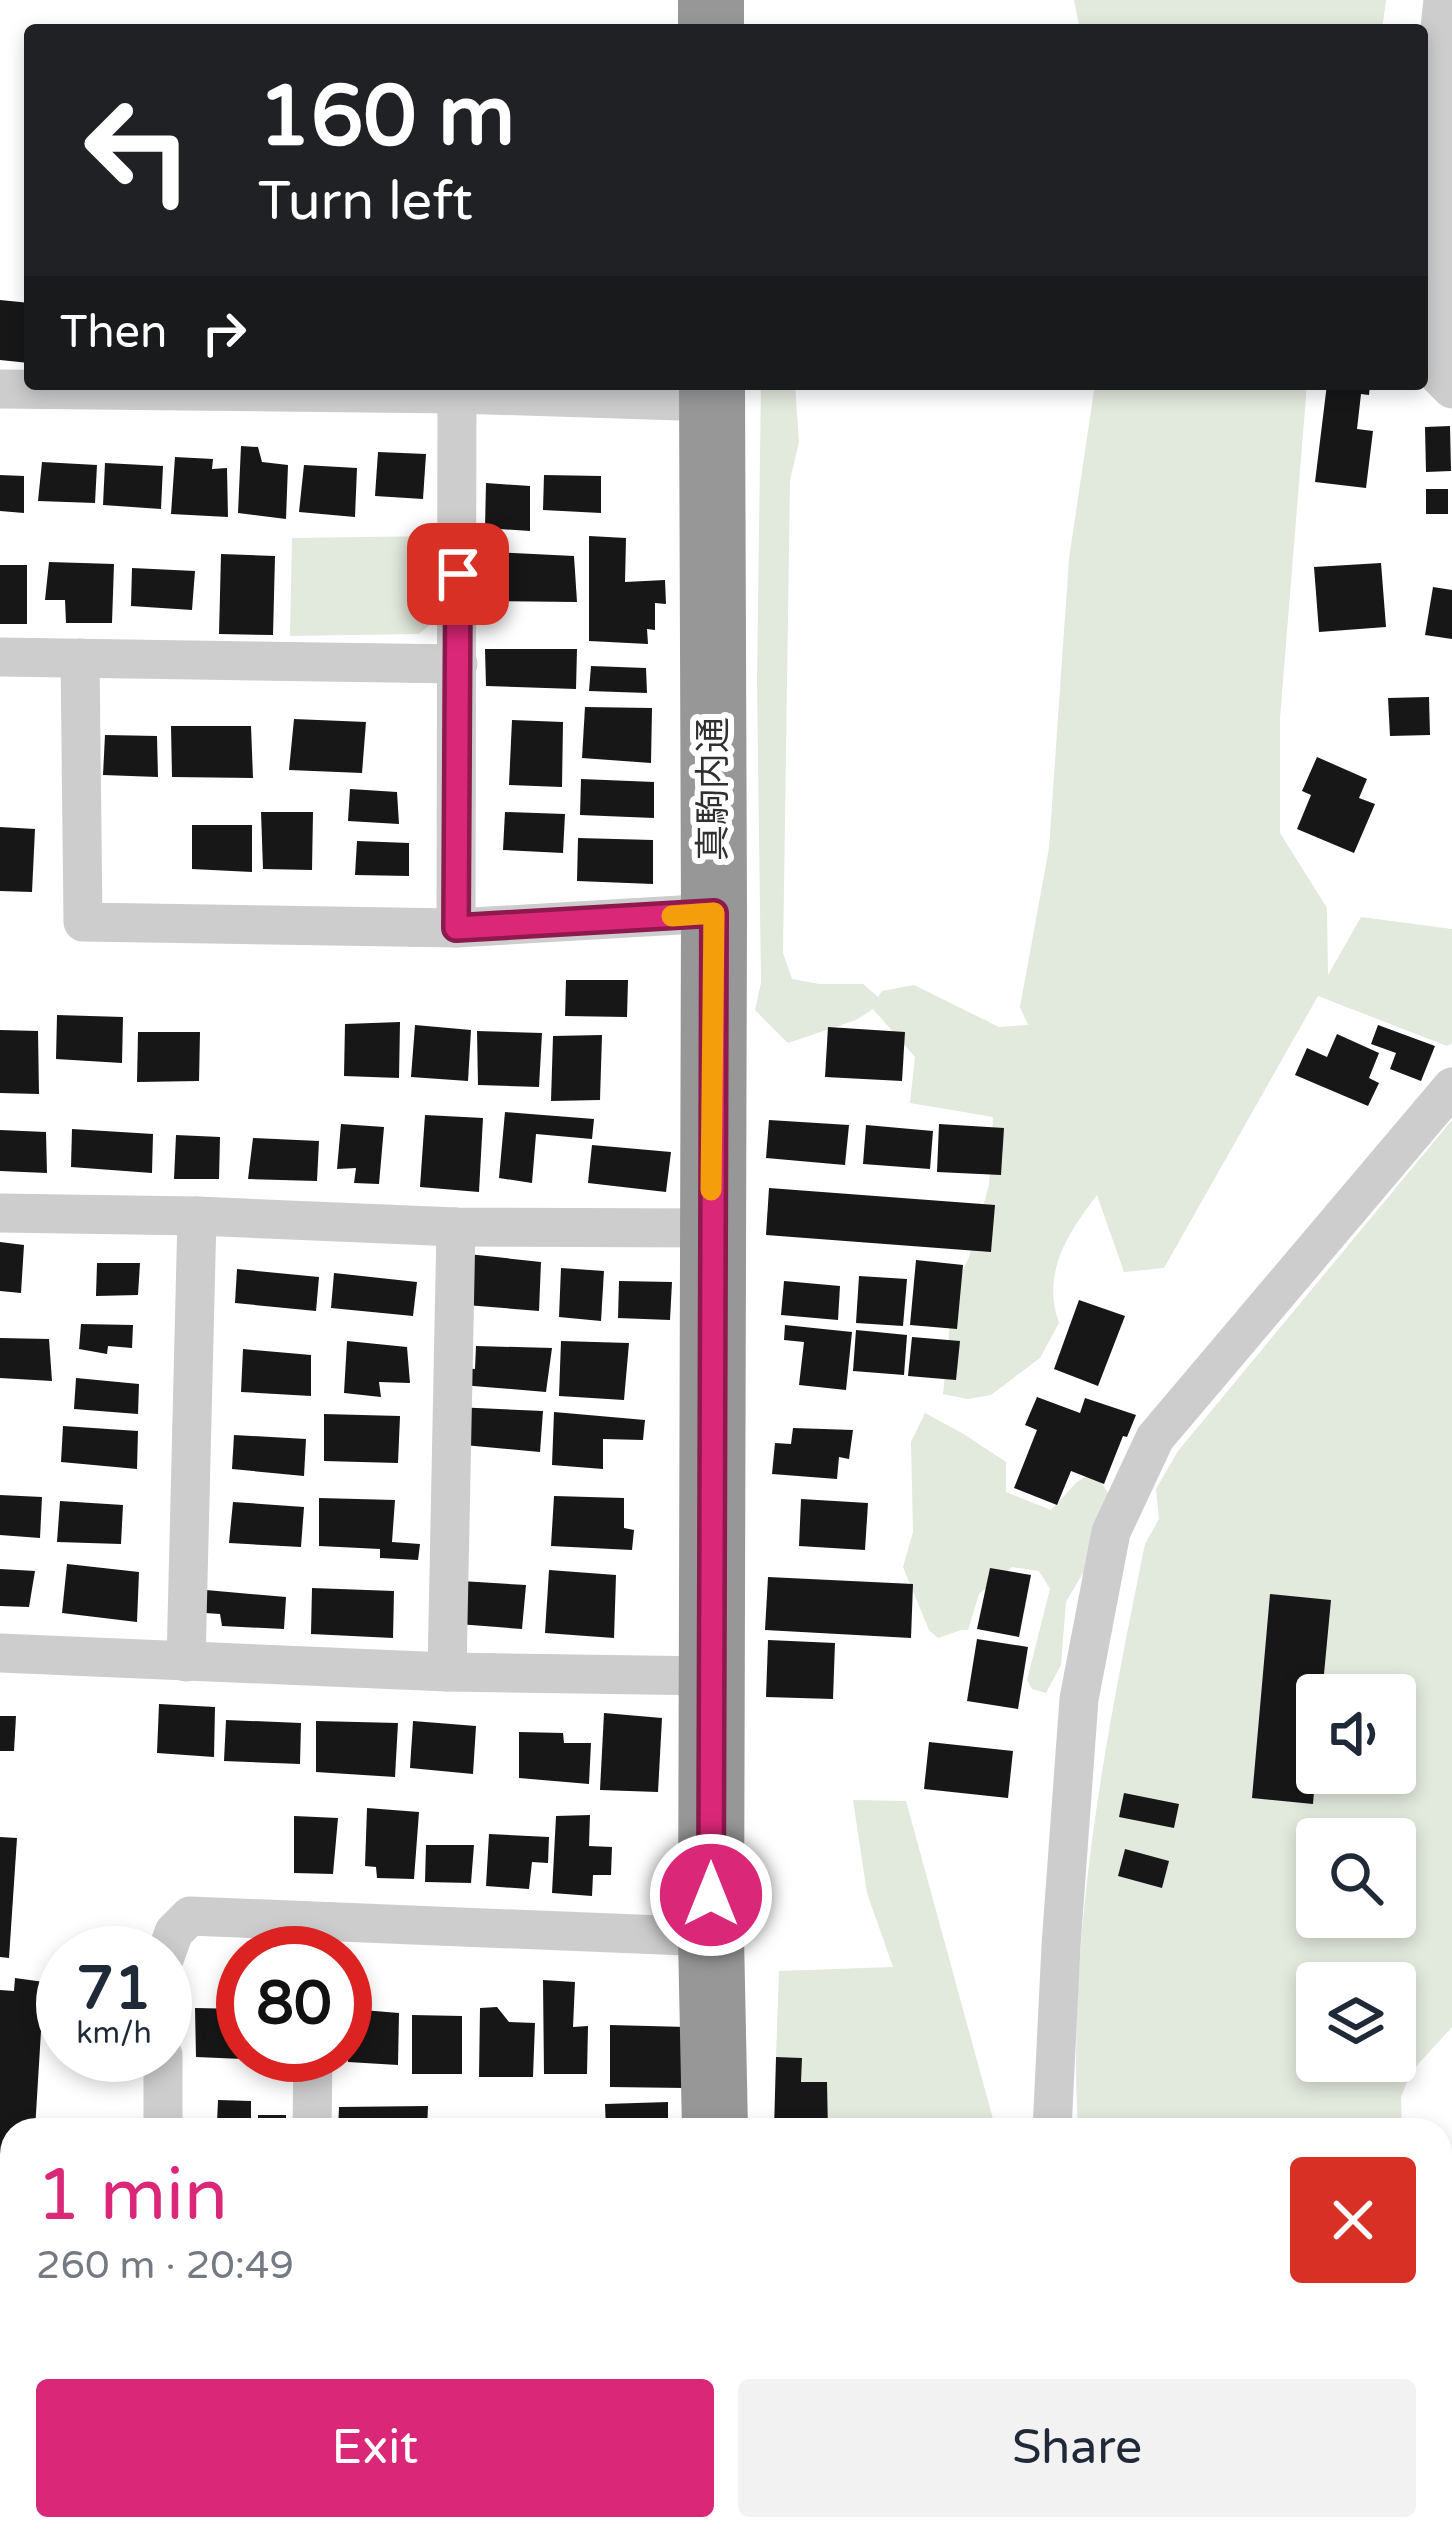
<!DOCTYPE html>
<html lang="en">
<head>
<meta charset="utf-8">
<style>
  :root { --surface:#fff; --page:#f2f2f3; --text:#1f2937; --muted:#747a83; --accent:#db2777 }
  body { margin:0; font-family:"Varela Round","Noto Sans JP",sans-serif; background:var(--page); color:var(--text); height:100vh; display:flex; flex-direction:column; font-size:45px; white-space:nowrap }
  * { box-sizing:border-box; margin:0 }
  p { font-size:39px; color:var(--muted) }
  .icon { flex:none; width:66px; height:66px; fill:none; stroke:currentColor; stroke-width:2; stroke-linecap:round; stroke-linejoin:round }
  .map { position:relative; flex:1; overflow:hidden }
  .sheet { position:absolute; left:0px; top:2118px; width:1452px; height:423px; display:flex; flex-direction:column; background:var(--surface); border-radius:36px 36px 0 0; box-shadow:0 6px 18px #0003 }
  .sheet>* { flex:none }
  .top-card { position:absolute; left:24px; top:24px; width:1404px; height:366px; border-radius:12px; box-shadow:0 6px 18px #0003; background:#202124; color:#fff; overflow:hidden }
  .controls { position:absolute; left:1296px; top:1674px; display:grid; gap:24px }
  .controls a { display:grid; place-items:center; width:120px; height:120px; border-radius:12px; background:var(--surface); box-shadow:0 6px 18px #0003; font-size:60px }
  .speed { position:absolute; left:36px; top:1926px; display:flex; gap:24px; font-size:60px; font-weight:700; text-align:center }
  .speed>* { display:grid; place-content:center; width:156px; height:156px; border-radius:50%; background:var(--surface); box-shadow:0 6px 18px #0003; line-height:1 }
  .speed small { font-size:30px; font-weight:400 }
  .speed .limit { border:18px solid #d22; background:#fff; color:#111 }
  .pin { position:absolute; display:grid; place-items:center; width:102px; height:102px; color:#fff; margin:-51px; border-radius:24px; box-shadow:0 6px 18px #0006 }
  .me { position:absolute; width:132px; margin:-66px; rotate:0deg; stroke-linejoin:round; filter:drop-shadow(0 0 9px #0008) }
  .turn { display:flex; align-items:center; gap:42px; height:252px; padding:0 36px; font-size:54px }
  .turn .icon { width:156px; height:156px; stroke-width:2.5 }
  .turn b { display:block; font-size:84px; line-height:102px }
  .then { display:flex; align-items:center; height:114px; padding:0 36px; background:#0003; gap:24px; font-size:45px }
  .round { display:grid; place-items:center; flex:none; width:126px; height:126px; border-radius:12px; background:var(--page) }
  .head { display:flex; align-items:center; justify-content:space-between; height:204px; padding:0 36px }
  h1 { font-size:72px; font-weight:600; line-height:90px; color:var(--accent) }
  .cta { display:flex; gap:24px; margin-top:auto; padding:24px 36px }
  .cta a { flex:1; height:138px; border-radius:12px; background:var(--accent); color:#fff; font-size:48px; font-weight:600; line-height:138px; text-align:center }
  .cta a+a { background:var(--page); color:var(--text) }
  .map>svg:first-child { display:block }
  .green { fill:#e2e9dd; fill-rule:evenodd }
  .building { fill:#171717 }
  .lines { fill:none; stroke-linecap:round; stroke-linejoin:round }
  .street { stroke:#cdcdcd; stroke-width:39 }
  .highway { stroke:#979797; stroke-width:66 }
  .route-casing { stroke:#8e194d; stroke-width:30 }
  .route { stroke:#db2777; stroke-width:21 }
  .slow { stroke:#f59e0b; stroke-width:21 }
  .labels { text-anchor:middle; dominant-baseline:central; stroke-width:12; stroke-linejoin:round; paint-order:stroke }
  .street-label { font-size:36px; fill:#303030; stroke:#fff }
</style>
</head>
<body>
<div class="map">
<svg width="1452" height="2539" viewBox="0 0 1452 2539">
  <rect width="100%" height="100%" fill="#fff"/>
  <g class="green">
    <path d="M1074,0H1386L1382,30H1080Z"/>
    <path d="M761,384H795L799,442L790,480L783,953L792,979L819,984H863L878,997L882,991L914,985L999,1027L1028,1025L1020,1007L1049,848L1069,559L1095,384H1307L1280,718V833L1327,908L1328,975L1361,917L1452,929V1043L1447,1046L1318,996L1164,1268L1124,1272L1097,1195C1068,1233 1041,1273 1059,1323L1040,1358L991,1395L968,1399L943,1394L953,1292L969,1257L989,1185L993,1117L910,1103L915,1057L873,1009L856,1020L788,1043L755,1010L761,983L757,681Z"/>
    <path d="M435,536L432,623L419,634L290,636L292,538Z"/>
    <path d="M1452,1120V2027L1411,2072L1401,2097L1402,2130H1078C1067,1933 1106,1736 1145,1544L1159,1519L1156,1489L1178,1451ZM1317,1695H1395V1773H1317ZM1317,1839H1395V1917H1317ZM1317,1983H1395V2061H1317Z"/>
    <path d="M925,1413L962,1433L1006,1462V1492L1051,1510L1077,1482L1095,1471L1109,1495L1097,1549L1066,1602L1061,1665L1046,1693L1032,1689L1027,1680L1050,1589L1039,1571L1012,1567L979,1594L968,1630H961L938,1638L929,1630L903,1567L913,1532L911,1442Z"/>
    <path d="M853,1800L906,1801L996,2130H828L827,2082H801L802,2058L776,2057L779,1971L893,1967L867,1893Z"/>
    <path d="M1452,2263V2539H1060V2529H1440V2265Z"/>
  </g>
  <g class="building">
    <path d="M0,300L30,303L29,363L0,360Z"/>
    <path d="M1327,384H1370L1369,395L1361,394L1357,429L1373,431L1366,488L1315,482Z"/>
    <path d="M1450,426L1451,471L1426,472L1425,427Z"/>
    <path d="M241,446L258,447L262,462L288,465L286,519L238,513Z"/>
    <path d="M378,452L426,454L423,499L375,496Z"/>
    <path d="M175,457L213,459L212,469L227,468L228,517L171,514Z"/>
    <path d="M42,462L97,465L95,503L38,501Z"/>
    <path d="M105,463L163,466L161,509L103,505Z"/>
    <path d="M304,465L357,468L355,517L299,512Z"/>
    <path d="M0,475L24,476V513L0,511Z"/>
    <path d="M544,475L601,476V513L543,510Z"/>
    <path d="M486,483L530,486V531L485,528Z"/>
    <rect x="1426" y="489" width="22" height="25"/>
    <path d="M589,536L626,538L625,582L665,580L666,604L655,603V630L647,629L648,644L589,641Z"/>
    <path d="M490,552L574,556L577,602L491,601Z"/>
    <path d="M221,554L275,556L273,635L219,634Z"/>
    <path d="M49,562L114,564L112,623H66L65,600H45Z"/>
    <path d="M1381,563L1386,627L1319,632L1314,567Z"/>
    <rect x="0" y="565" width="27" height="59"/>
    <path d="M132,568L195,571L192,610L131,606Z"/>
    <path d="M1433,587L1452,590V639L1425,635Z"/>
    <path d="M485,649H577L576,689L486,686Z"/>
    <path d="M591,666L646,668L647,693L589,691Z"/>
    <path d="M1429,697L1430,735L1390,736L1388,698Z"/>
    <path d="M585,707L652,708L651,763L582,758Z"/>
    <path d="M294,719L366,722L362,773L289,770Z"/>
    <path d="M512,720L563,722L562,787L509,785Z"/>
    <path d="M171,726H251L253,778L172,777Z"/>
    <path d="M105,735L157,736L158,777L103,775Z"/>
    <path d="M1317,757L1367,779L1359,798L1375,804L1354,853L1297,829L1311,795L1302,791Z"/>
    <path d="M581,779L654,782V818L580,815Z"/>
    <path d="M350,789L397,792L399,824L348,821Z"/>
    <path d="M261,812H313L312,870L263,869Z"/>
    <path d="M505,812L565,814L563,853L503,850Z"/>
    <path d="M192,825H252V872L192,869Z"/>
    <path d="M0,827L35,829L32,892L0,891Z"/>
    <path d="M578,838L653,840V884L577,881Z"/>
    <path d="M357,841L409,843V876L355,875Z"/>
    <path d="M566,980H628L627,1017L565,1016Z"/>
    <path d="M57,1015L123,1017L122,1063L56,1059Z"/>
    <path d="M400,1022L399,1078L344,1076L345,1024Z"/>
    <path d="M415,1025L471,1030L468,1081L411,1077Z"/>
    <path d="M1378,1025L1435,1046L1421,1081L1390,1069L1396,1053L1371,1044Z"/>
    <path d="M828,1027L905,1032L902,1081L825,1077Z"/>
    <path d="M0,1030L38,1031L39,1094L0,1093Z"/>
    <path d="M477,1031L542,1033L539,1087L478,1085Z"/>
    <path d="M138,1032H200L199,1081L137,1082Z"/>
    <path d="M1337,1034L1379,1053L1369,1078L1379,1083L1368,1106L1295,1075L1307,1048L1327,1057Z"/>
    <path d="M602,1035L600,1100L551,1101L553,1036Z"/>
    <path d="M505,1112L594,1119L592,1139L536,1134L532,1183L499,1178Z"/>
    <path d="M425,1115L483,1118L479,1192L420,1187Z"/>
    <path d="M769,1120L849,1125L845,1165L766,1158Z"/>
    <path d="M341,1124L384,1127L379,1184L354,1183L356,1168L337,1169Z"/>
    <path d="M939,1124L1004,1128L1001,1175L937,1172Z"/>
    <path d="M866,1125L933,1131L930,1169L863,1164Z"/>
    <path d="M72,1129L153,1134L152,1173L71,1167Z"/>
    <path d="M0,1130L46,1132L47,1173L0,1171Z"/>
    <path d="M176,1135L220,1137L219,1179H174Z"/>
    <path d="M253,1138L319,1141L317,1181L248,1179Z"/>
    <path d="M592,1145L671,1152L666,1192L588,1183Z"/>
    <path d="M769,1188L995,1205L991,1252L766,1235Z"/>
    <path d="M0,1242L24,1245L21,1293L0,1291Z"/>
    <path d="M468,1254L541,1262L539,1311L466,1305Z"/>
    <path d="M916,1260L963,1265L957,1329L910,1325Z"/>
    <path d="M97,1263H140L138,1295L96,1296Z"/>
    <path d="M561,1268L604,1271L601,1321L559,1317Z"/>
    <path d="M237,1269L319,1277L316,1311L235,1303Z"/>
    <path d="M334,1273L417,1282L413,1316L331,1308Z"/>
    <path d="M859,1276L907,1279L903,1326L856,1323Z"/>
    <path d="M619,1281L672,1282L670,1320L618,1318Z"/>
    <path d="M784,1281L840,1286L838,1320L781,1315Z"/>
    <path d="M1079,1300L1125,1316L1098,1386L1054,1369Z"/>
    <path d="M81,1324L133,1325L132,1348L108,1346L107,1354L79,1349Z"/>
    <path d="M785,1325L852,1332L846,1390L799,1385L804,1342L784,1340Z"/>
    <path d="M856,1330L907,1335L904,1375L853,1371Z"/>
    <path d="M912,1337L960,1341L956,1380L908,1376Z"/>
    <path d="M0,1338L49,1339L52,1381L0,1378Z"/>
    <path d="M347,1341L407,1347L410,1383L379,1382L381,1397L344,1393Z"/>
    <path d="M561,1341L629,1343L624,1400L559,1396Z"/>
    <path d="M476,1346L552,1348L546,1392L449,1384L451,1367L475,1369Z"/>
    <path d="M243,1349L311,1355V1396L241,1392Z"/>
    <path d="M76,1378L139,1384L138,1414L74,1409Z"/>
    <path d="M1037,1397L1080,1413L1085,1398L1136,1415L1127,1437L1123,1436L1104,1484L1071,1471L1057,1505L1014,1488L1037,1430L1025,1425Z"/>
    <path d="M455,1407L543,1411L540,1452L453,1444Z"/>
    <path d="M554,1412L645,1420L643,1440L603,1439V1469L552,1465Z"/>
    <path d="M324,1414L400,1416L398,1463L324,1461Z"/>
    <path d="M63,1426L138,1431L137,1469L61,1462Z"/>
    <path d="M793,1428L853,1430L849,1459L839,1457L837,1479L772,1474L775,1443L791,1444Z"/>
    <path d="M234,1435L306,1439L304,1476L232,1469Z"/>
    <path d="M0,1495L42,1497L40,1538L0,1535Z"/>
    <path d="M554,1496L624,1498V1528L634,1530L632,1550L551,1546Z"/>
    <path d="M319,1498L395,1500L392,1542L420,1544L418,1560L380,1558V1549L319,1546Z"/>
    <path d="M801,1499L868,1503L865,1550L799,1546Z"/>
    <path d="M60,1501L123,1505L121,1544L57,1542Z"/>
    <path d="M233,1502L304,1507L301,1547L229,1543Z"/>
    <path d="M67,1564L139,1572L137,1622L62,1613Z"/>
    <path d="M990,1568L1031,1575L1019,1637L977,1629Z"/>
    <path d="M0,1569L35,1571L29,1607L0,1606Z"/>
    <path d="M549,1570L616,1575L614,1638L545,1633Z"/>
    <path d="M768,1577L913,1584L911,1638L765,1630Z"/>
    <path d="M461,1581L526,1585L522,1629L458,1624Z"/>
    <path d="M312,1588L394,1591L393,1638L311,1634Z"/>
    <path d="M206,1590L286,1597L284,1629L222,1626L220,1614L205,1613Z"/>
    <path d="M1270,1594L1331,1600L1322,1695H1317V1754L1313,1804L1252,1798Z"/>
    <path d="M977,1639L1028,1647L1018,1709L967,1701Z"/>
    <path d="M768,1640L835,1643L833,1699L766,1697Z"/>
    <path d="M159,1704L215,1707L214,1757L157,1753Z"/>
    <path d="M604,1713L662,1718L658,1792L600,1790Z"/>
    <path d="M0,1716H16L14,1751H0Z"/>
    <path d="M226,1720L301,1723L300,1764L224,1761Z"/>
    <path d="M316,1721L398,1723L395,1777L316,1772Z"/>
    <path d="M413,1721L476,1726L473,1774L410,1768Z"/>
    <path d="M519,1732L563,1733L564,1743H591L589,1784L519,1778Z"/>
    <path d="M929,1742L1013,1751L1008,1798L924,1789Z"/>
    <path d="M1124,1793L1179,1804L1174,1828L1119,1817Z"/>
    <path d="M367,1808L419,1812L414,1879L377,1878L376,1867L365,1866Z"/>
    <path d="M590,1815L589,1846L612,1847L611,1875H593L592,1896L552,1893L556,1816Z"/>
    <path d="M294,1816L338,1818L333,1874L294,1873Z"/>
    <path d="M489,1834L549,1837L548,1863L532,1862L529,1889L486,1886Z"/>
    <path d="M0,1837L17,1838L9,1958L0,1957Z"/>
    <path d="M426,1845H474L471,1883L425,1882Z"/>
    <path d="M1125,1849L1169,1861L1162,1888L1118,1876Z"/>
    <path d="M15,1978L44,1982L35,2130H12V2231H0V1990L14,1991Z"/>
    <path d="M543,1980L575,1982L573,2027L588,2026L587,2074H544Z"/>
    <path d="M497,2007L509,2022L535,2023L533,2077H479L480,2008Z"/>
    <path d="M195,2008L243,2009V2059L196,2057Z"/>
    <path d="M350,2009L399,2013L398,2065L348,2062Z"/>
    <path d="M412,2015L462,2016V2074H412Z"/>
    <path d="M610,2025L687,2027L686,2088L610,2087Z"/>
    <path d="M776,2057L802,2058L801,2082H827L828,2130H774Z"/>
    <path d="M218,2100L251,2101V2130H193L194,2122L217,2123Z"/>
    <path d="M668,2102V2130H606L605,2104Z"/>
    <path d="M428,2106L427,2130H338L339,2107Z"/>
    <rect x="258" y="2115" width="28" height="15"/>
    <path d="M436,2121L496,2123V2130H435Z"/>
    <path d="M10,2462L12,2463V2527L0,2524Z"/>
    <path d="M186,2529H268L266,2539H212L186,2533Z"/>
    <path d="M337,2529H392L391,2539H307L308,2530L337,2532Z"/>
    <path d="M403,2529H462L471,2530L470,2539H402Z"/>
  </g>
  <g class="lines">
    <g class="street">
      <path d="M1443,0L1437,55L1433,166L1434,337L1440,377L1452,389"/>
      <path d="M0,389L457,394L712,402"/>
      <path d="M0,657L458,664"/>
      <path d="M80,658L83,922L456,928L714,913"/>
      <path d="M456,928L457,384"/>
      <path d="M0,1213L197,1216L456,1227L711,1228"/>
      <path d="M0,1653L447,1672L712,1676"/>
      <path d="M186,1662L197,1216"/>
      <path d="M447,1672L456,1227"/>
      <path d="M165,1957L174,1932L190,1916L711,1937"/>
      <path d="M163,2130V2055"/>
      <path d="M312,2130L313,2055"/>
      <path d="M1052,2130L1061,1946L1079,1699L1111,1532L1155,1438L1452,1087"/>
      <path d="M0,2406H12"/>
      <path d="M168,2539L169,2529"/>
      <path d="M297,2539L299,2529"/>
    </g>
    <g class="highway">
      <path d="M711,0V30"/>
      <path d="M712,384L714,913L711,1937L715,2130"/>
      <path d="M702,2539V2529"/>
    </g>
  </g>
  <g class="lines">
    <defs>
      <path id="route" d="M458,574L456,928L714,913L711,1895"/>
    </defs>
    <use href="#route" class="route-casing"/>
    <use href="#route" class="route"/>
    <path class="slow" d="M672,916L714,913L711,1190"/>
  </g>
  <g class="labels">
    <g class="street-label">
      <text transform="translate(713 789) rotate(-90)">真駒内通</text>
    </g>
  </g>
</svg>
<div class="controls">
<a><svg class="icon" aria-label="sound" viewBox="0 0 24 24"><path d="M4 9h4l5-4v14l-5-4H4zM17 9q2 3 0 6"/></svg></a>
<a><svg class="icon" aria-label="search" viewBox="0 0 24 24"><circle cx="10" cy="10" r="6"/><path d="M15 15l6 6"/></svg></a>
<a><svg class="icon" aria-label="layers" viewBox="0 0 24 24"><path d="M12 4l9 5-9 5-9-5zM3 14l9 5 9-5"/></svg></a>
</div>
<div class="speed"><div>71<small>km/h</small></div><div class="limit">80</div></div>
<div class="pin" style="left:458px;top:574px;background:#d93025"><svg class="icon" aria-label="arrive" viewBox="0 0 24 24"><path d="M6 21V4h12l-3 4 3 4H6"/></svg></div>
<svg class="me" style="left:711px;top:1895px" viewBox="-20 -20 40 40"><circle r="17" fill="#db2777" stroke="#fff" stroke-width="3"/><path d="M0-11L8 9 0 5-8 9z" fill="#fff"/></svg>
<div class="top-card">
<div class="turn"><svg class="icon" aria-label="left" viewBox="0 0 24 24"><path d="M17 20v-9H6M10 6l-5 5 5 5"/></svg><div><b>160 m</b>Turn left</div></div>
<div class="then">Then<svg class="icon" aria-label="right" viewBox="0 0 24 24"><path d="M7 20v-9h11M14 6l5 5-5 5"/></svg></div>
</div>
<section class="sheet">
<div class="head"><div><h1>1 min</h1><p>260 m · 20:49</p></div><a class="round" style="background:#d93025;color:#fff"><svg class="icon" aria-label="close" viewBox="0 0 24 24"><path d="M6 6l12 12M18 6L6 18"/></svg></a></div>
<div class="cta"><a>Exit</a><a>Share</a></div>
</section>
</div>
</body>
</html>
